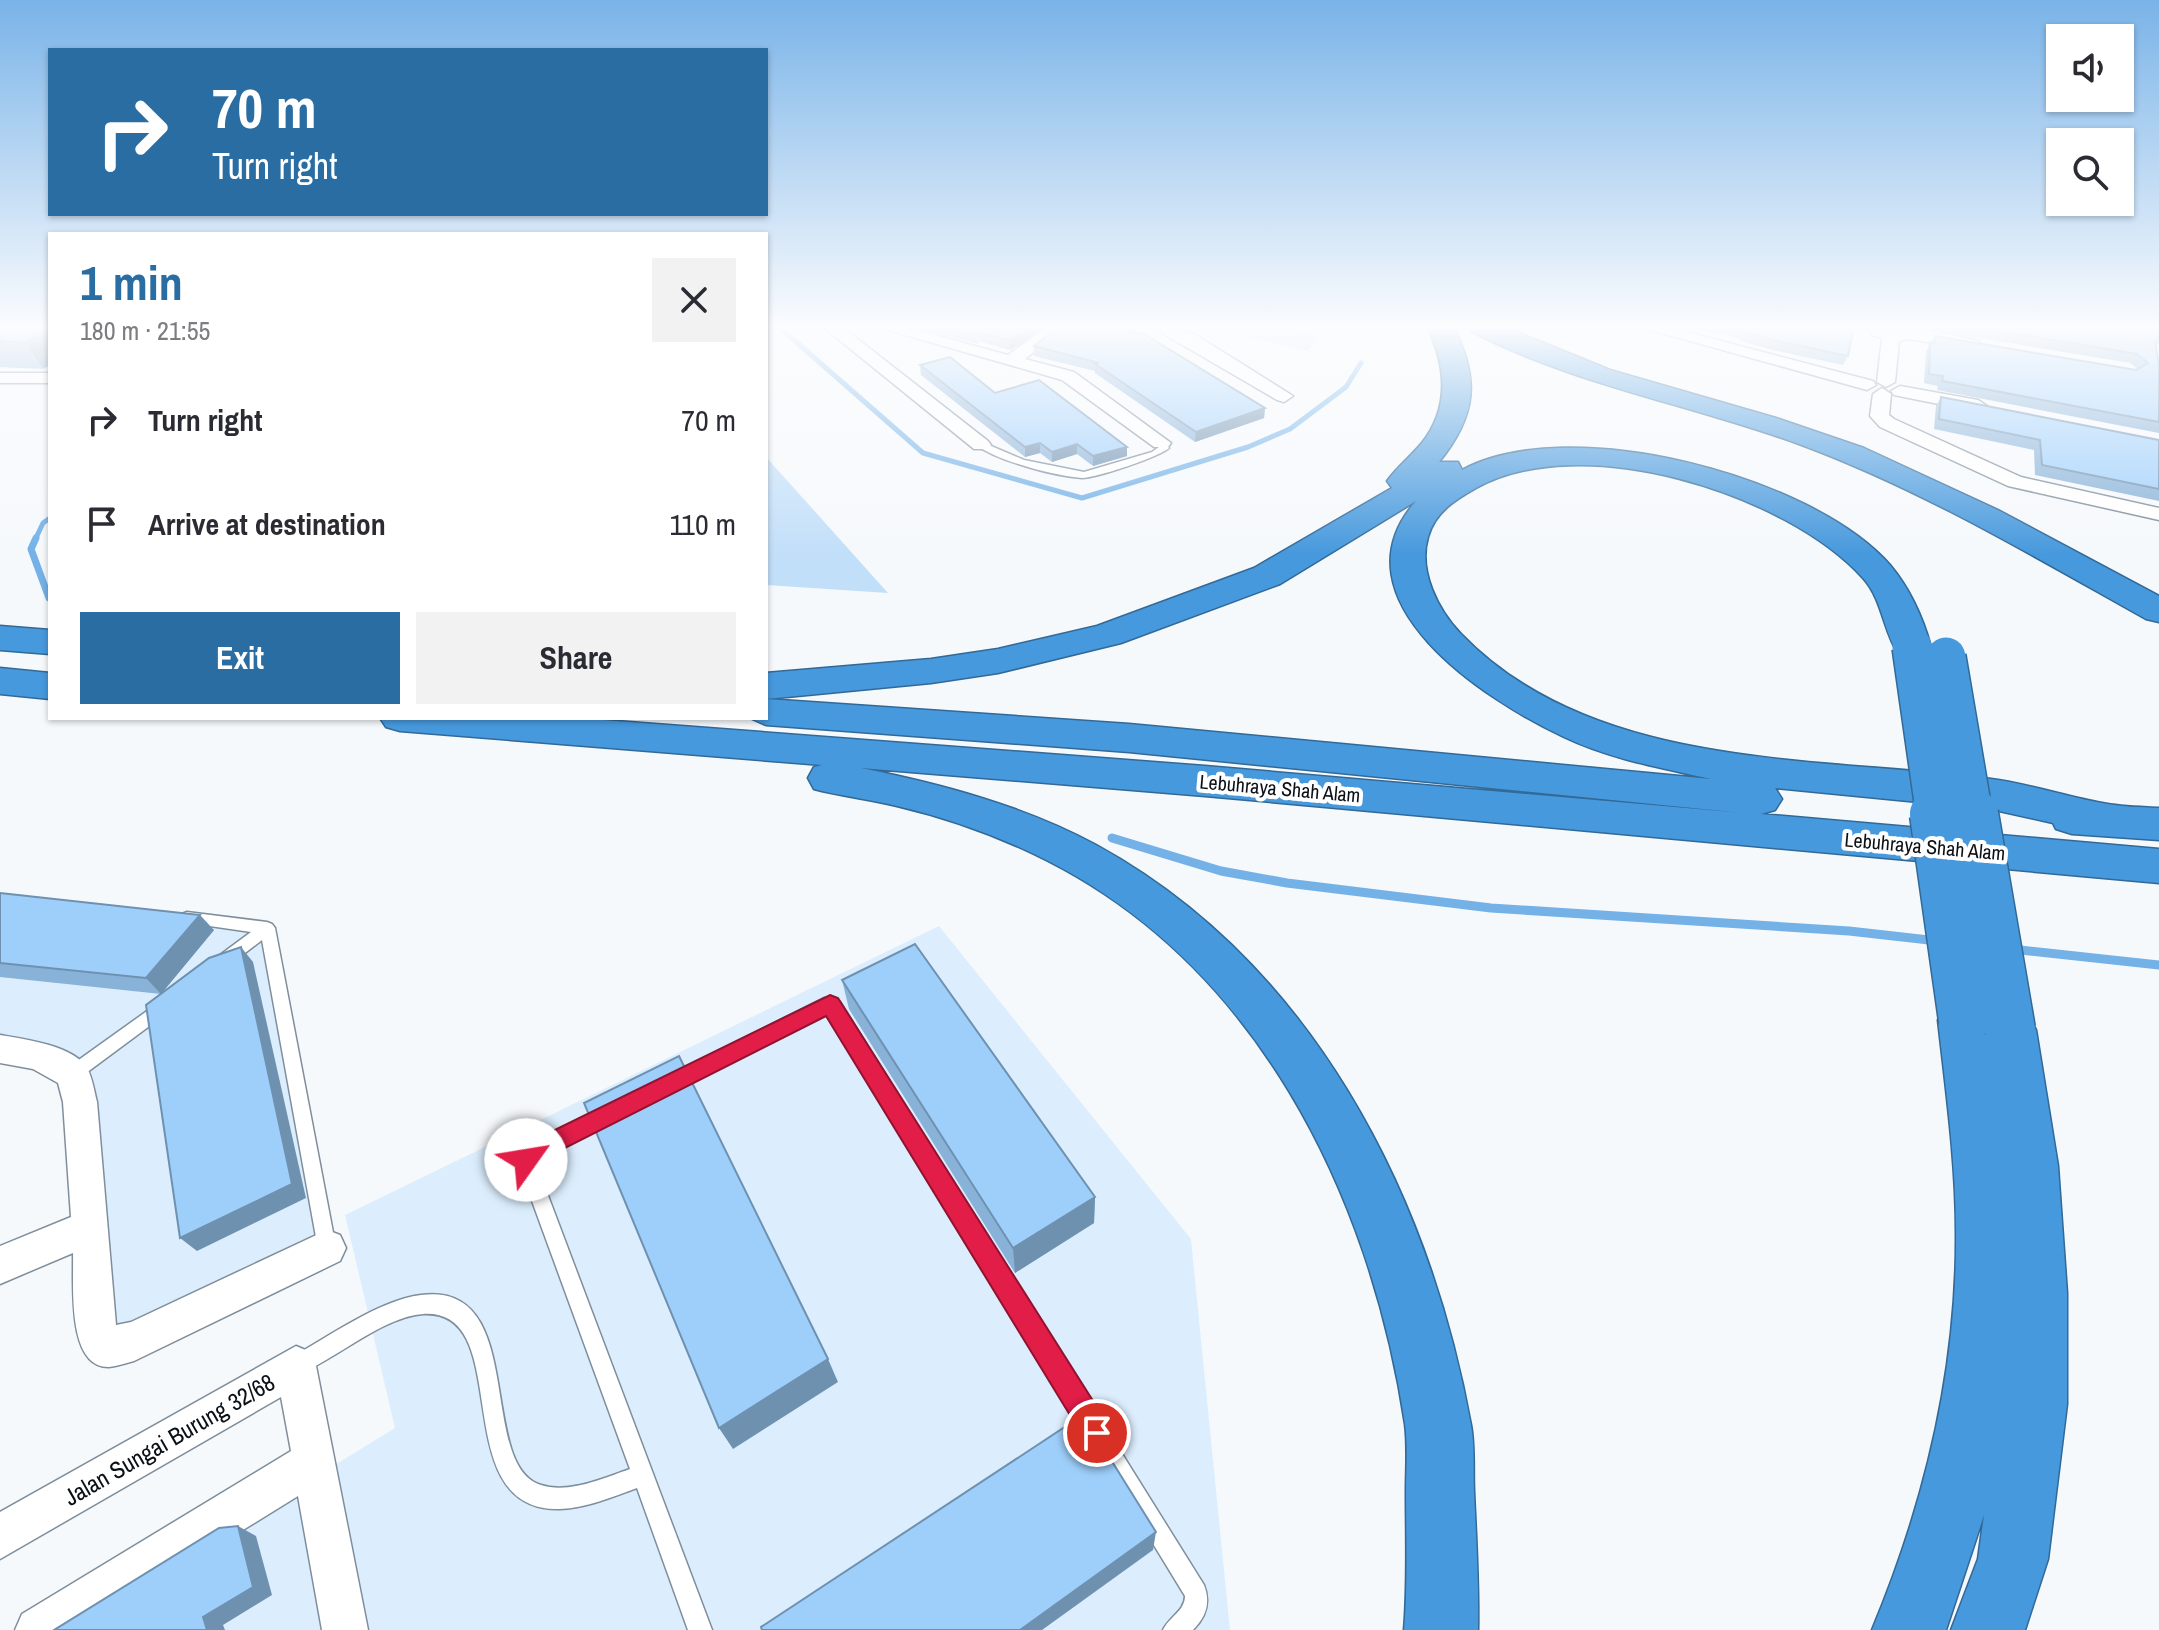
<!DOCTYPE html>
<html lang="en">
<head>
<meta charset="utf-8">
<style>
  :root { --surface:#fff; --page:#f2f2f3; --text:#2b2b33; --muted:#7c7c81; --accent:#296da2 }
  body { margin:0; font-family:"Archivo Narrow",sans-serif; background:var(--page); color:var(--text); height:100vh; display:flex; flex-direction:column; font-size:30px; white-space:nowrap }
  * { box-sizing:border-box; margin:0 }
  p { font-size:26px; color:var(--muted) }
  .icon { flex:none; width:44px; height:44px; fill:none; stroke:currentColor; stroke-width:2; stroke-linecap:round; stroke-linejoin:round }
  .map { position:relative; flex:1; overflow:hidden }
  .sheet { position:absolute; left:48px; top:232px; width:720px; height:488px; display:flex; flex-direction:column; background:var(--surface); border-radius:0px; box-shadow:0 2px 6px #0004 }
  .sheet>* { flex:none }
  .guide { position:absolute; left:48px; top:48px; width:720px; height:168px; border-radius:0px; box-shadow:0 2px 6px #0004; background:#296da2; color:#fff; overflow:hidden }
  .fabs { position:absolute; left:2046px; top:24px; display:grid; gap:16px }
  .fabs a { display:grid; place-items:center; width:88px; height:88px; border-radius:0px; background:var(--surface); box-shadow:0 2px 6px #0004; font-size:40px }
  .pin { position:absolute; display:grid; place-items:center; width:68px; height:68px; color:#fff; margin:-34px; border:4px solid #fff; border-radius:50%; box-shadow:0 2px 8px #0007 }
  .me { position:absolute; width:88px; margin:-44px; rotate:58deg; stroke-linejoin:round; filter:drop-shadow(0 0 6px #0008) }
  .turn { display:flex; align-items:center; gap:28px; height:168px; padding:0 32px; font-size:36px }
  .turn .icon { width:104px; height:104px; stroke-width:2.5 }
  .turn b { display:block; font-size:56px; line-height:68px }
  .round { display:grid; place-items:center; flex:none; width:84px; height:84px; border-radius:0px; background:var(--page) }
  .head { display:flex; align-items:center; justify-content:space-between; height:136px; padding:0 32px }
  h1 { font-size:48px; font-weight:700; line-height:60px; color:var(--accent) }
  .primary-button { display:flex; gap:16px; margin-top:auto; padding:16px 32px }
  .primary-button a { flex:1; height:92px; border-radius:0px; background:var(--accent); color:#fff; font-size:32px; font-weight:700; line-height:92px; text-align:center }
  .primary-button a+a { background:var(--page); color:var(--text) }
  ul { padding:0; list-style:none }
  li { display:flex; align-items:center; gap:24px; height:104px; padding:0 32px }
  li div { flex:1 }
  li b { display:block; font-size:30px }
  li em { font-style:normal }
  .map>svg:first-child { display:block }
  .built { fill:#dceefe }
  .green { fill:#c2dff9 }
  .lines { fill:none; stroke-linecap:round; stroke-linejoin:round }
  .stream-far2 { stroke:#73b1e7; stroke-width:5 }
  .stream-far1 { stroke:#73b1e7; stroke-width:7 }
  .stream { stroke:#73b1e7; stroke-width:9 }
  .service-casing { stroke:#7f8e9c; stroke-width:3 }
  .minor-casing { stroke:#7f8e9c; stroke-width:3 }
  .motorway-casing { stroke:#326997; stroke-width:3 }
  .service { fill:#fff; fill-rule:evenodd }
  .minor { fill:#fff; fill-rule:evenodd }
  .motorway { fill:#4799dd; fill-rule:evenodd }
  .motorway-bridge-far1-casing { stroke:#326997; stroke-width:42; stroke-linecap:butt }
  .motorway-bridge-casing { stroke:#326997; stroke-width:53; stroke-linecap:butt }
  .motorway-bridge-far1 { stroke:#4799dd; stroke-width:39 }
  .motorway-bridge { stroke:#4799dd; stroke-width:50 }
  .wall { fill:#88b2d8 }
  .shaded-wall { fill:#6f91b0 }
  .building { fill:#9ecffb; stroke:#6f91b0; stroke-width:2 }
  .route { fill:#e11d48; stroke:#92132f; stroke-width:2 }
  .labels { text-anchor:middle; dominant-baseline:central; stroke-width:8; stroke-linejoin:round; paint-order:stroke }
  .street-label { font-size:20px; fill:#0a1015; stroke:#fff }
  .near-street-label { font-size:24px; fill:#0a1015; stroke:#fff }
</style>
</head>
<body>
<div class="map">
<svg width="2159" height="1630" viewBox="0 0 2159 1630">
  <rect width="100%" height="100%" fill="#f6f9fc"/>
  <g class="built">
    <path d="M0,900L256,933L261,938L317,1239L134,1325L113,1327L93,1096L0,1040Z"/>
    <path d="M939,926L1191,1239L1230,1630H66L395,1428L345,1215Z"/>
  </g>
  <g class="green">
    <path d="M1250,326H1280L1321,335L1308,351L1240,335Z"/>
    <path d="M766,457L888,593L766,585Z"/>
  </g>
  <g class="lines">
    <g class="stream-far2">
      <path d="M778,326L923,453L1082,498L1248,447L1290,429L1346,387L1361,363"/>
      <path d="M35,540L43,523L50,518"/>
    </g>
    <path class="stream-far1" d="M36,538L31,549L49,598"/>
    <g class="stream">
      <path d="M1112,838L1221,871L1287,883L1491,908L1849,931L1938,941"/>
      <path d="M2011,949L2159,965"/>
    </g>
    <defs>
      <g id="service">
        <path d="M1158,441H1164L1169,448C1159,457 1096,478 1082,478C1054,476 998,461 976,445L984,443L1024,460L1084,472L1152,452L1159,447L1156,443Z"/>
        <path d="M187,912L267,922L272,924L275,928L336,1248L334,1255L327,1257L320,1255L318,1248L262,940L232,963L226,965L220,963L218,959L220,955L251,932L182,922L179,918L182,914Z"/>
        <path d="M824,998L840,1002L1204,1585C1211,1603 1206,1617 1193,1630H1163C1169,1617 1185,1611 1185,1596L829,1013L825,1012L679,1087L673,1089L667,1087L664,1082L667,1077Z"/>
        <path d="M161,1001L167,1003L169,1008L167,1013L78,1079L72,1081L66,1079L64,1074L66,1069Z"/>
        <path d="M608,1106L614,1108L617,1114L614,1120L535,1161L712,1630H688L637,1488C612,1497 587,1508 560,1509C443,1512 518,1308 423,1314C382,1317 335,1360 297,1375L290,1372L287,1365L290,1358C327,1338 379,1300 421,1295C529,1281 476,1465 541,1485C569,1494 604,1478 630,1469L517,1160L525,1147Z"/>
      </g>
      <g id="minor">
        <path d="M822,326H841L988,441L991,445L988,449H974Z"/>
        <path d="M874,326H901L1008,355L1048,326H1067L1025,359L1074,372L1171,443L1168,447H1154L1062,380Z"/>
        <path d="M1150,326H1173L1196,335L1293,396L1284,402L1277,400Z"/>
        <path d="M1636,326H1664L1873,381L1876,385L1867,390Z"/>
        <path d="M1869,326H1885L1895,331L1891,326H1909L1978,341L1981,345L1972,350L1909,339L1899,341L1895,382L1886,387L1877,382L1882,338L1872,335Z"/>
        <rect x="0" y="373" width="50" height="10"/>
        <path d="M1900,386L1978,400L1987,406L1978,412L1894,395L1891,391Z"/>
        <path d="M1882,388L1891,394L1889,415L1894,419L2021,477L2159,508V520L2008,486L1880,427L1870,416L1873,394Z"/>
        <path d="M0,1035C24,1039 69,1045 85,1065C92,1074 94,1091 97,1102L116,1325L131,1322L327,1230L340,1235L346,1248L340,1261L134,1361C126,1363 117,1366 109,1367C66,1368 74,1282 73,1253L0,1284V1246L71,1217L63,1102L58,1083L33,1069L0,1063Z"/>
        <path d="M296,1346L310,1352L316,1366L368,1630H322L298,1496L81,1630H15L22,1614L291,1451L281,1397L0,1559V1512Z"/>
      </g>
      <g id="motorway">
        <path d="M1427,326H1453C1480,379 1477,415 1439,462H1458L1462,470C1569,412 1812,476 1890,565C1910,589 1923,618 1931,647L1925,655L1912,659L1899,655C1883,632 1883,600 1863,578C1786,493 1581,429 1476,488C1455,500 1435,512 1428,537C1418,571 1438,610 1461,634C1594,772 1817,756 1991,779C2029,784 2065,796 2102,803C2121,807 2140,807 2159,808V840L2072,834L2056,829L2053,823L1990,809L1775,788L1782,799L1775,810L1761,814L2159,849V883L1205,796L861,768C941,784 1024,806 1096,845C1310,962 1428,1191 1471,1425C1475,1446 1473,1469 1474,1491C1476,1537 1479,1583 1478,1630H1404C1408,1583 1406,1537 1406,1491C1406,1469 1408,1446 1405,1424C1370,1192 1255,959 1034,854C990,833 944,817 897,806C869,799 841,796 814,789L808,778L814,767L822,765L400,731L386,727L380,718H576L1205,766L1743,813L1129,752L766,725L750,718H766V699L1129,724L1711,779C1662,768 1610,759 1564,737C1487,701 1329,600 1416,501L1280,584L1121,643L998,673L931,683L766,699V673L931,659L998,649L1097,626L1254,568L1392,488L1387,481C1397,467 1410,457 1421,444C1451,407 1446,366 1427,326Z"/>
        <path d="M1468,326H1502L1610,370L1776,418L1864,448L1998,510L2159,596V622L2146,619C2033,556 1921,489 1799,444C1689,404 1576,385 1472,332Z"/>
        <path d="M0,626L50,630V654L0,650Z"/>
        <path d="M0,668L50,673V699L0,694Z"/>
        <path d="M1964,998L1982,1005L1989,1019L1992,1015L2010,1008L2028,1015L2036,1030L2058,1166L2067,1293V1404L2048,1559L2025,1630H1951L1978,1559L1984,1515L1946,1630H1872C1925,1503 1957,1371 1956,1233C1956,1162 1946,1091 1938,1020L1946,1005Z"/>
      </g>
    </defs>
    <use href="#service" class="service-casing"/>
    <use href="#minor" class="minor-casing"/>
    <use href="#motorway" class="motorway-casing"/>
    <use href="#service" class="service"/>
    <use href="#minor" class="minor"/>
    <use href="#motorway" class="motorway"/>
    <defs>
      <g id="motorway-bridge-far1">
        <path d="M1912,647L1936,816"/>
        <path d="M1946,657L1973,816"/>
      </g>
      <g id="motorway-bridge">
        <path d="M1935,814L1964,1020"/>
        <path d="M1973,814L2010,1030"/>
      </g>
    </defs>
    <use href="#motorway-bridge-far1" class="motorway-bridge-far1-casing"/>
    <use href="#motorway-bridge" class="motorway-bridge-casing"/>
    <use href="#motorway-bridge-far1" class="motorway-bridge-far1"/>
    <use href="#motorway-bridge" class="motorway-bridge"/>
  </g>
  <g class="wall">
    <path d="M0,326H50L43,369L0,367Z"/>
    <path d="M907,326H1048L1010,350L978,341V344Z"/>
    <path d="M1060,326L1265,408L1264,418L1195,442L1095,373V371L1034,356V346Z"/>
    <path d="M1686,326H1854L1848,356L1843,365L1773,350L1740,341L1741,339Z"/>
    <path d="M1931,326H2157L2159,338V343L2156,347L2159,366V433L1937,390L1938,386L1924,383L1926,351L1935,336L2136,370L2138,369L2130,363L1931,330Z"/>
    <path d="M920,365L995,393L1127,447V456L1093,466L1077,454L1052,462L1040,453L1025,457L921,375Z"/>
    <path d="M1941,397L2159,440V501L2035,475L2034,450L1934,429L1936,406Z"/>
    <path d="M0,893L214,930L161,994L0,977Z"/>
    <path d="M842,980L1095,1197L1094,1223L1015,1273L849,1009Z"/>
  </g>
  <g class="shaded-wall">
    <path d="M1033,326H1048L1010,350V340Z"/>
    <path d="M50,328V365L43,369L26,343Z"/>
    <path d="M1265,408L1264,418L1195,442L1196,432Z"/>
    <path d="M1040,443V453L1025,457V447Z"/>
    <path d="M1077,444V454L1052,462V452Z"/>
    <path d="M1127,447V456L1093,466V456Z"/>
    <path d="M200,915L214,930L161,994L146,978Z"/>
    <path d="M241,947L253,962L306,1198L197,1251L180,1238Z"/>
    <path d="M1095,1197L1094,1223L1015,1273L1013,1248Z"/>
    <path d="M828,1359L838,1382L733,1449L719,1428Z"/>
    <path d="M238,1526L256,1536L272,1595L223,1625L225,1630H207L203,1617Z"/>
    <path d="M1156,1532L1153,1550L1042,1630H1020Z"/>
  </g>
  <g class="building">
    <path d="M0,326H50V328L26,343L0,341Z"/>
    <path d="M943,326H1033L1010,340L972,331L977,335Z"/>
    <path d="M1060,326H1109L1144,334L1265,408L1196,432L1095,364L1099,363L1034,346Z"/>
    <path d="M1730,326H1854L1848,356L1777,341L1744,332L1745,329Z"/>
    <path d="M1968,326H2157L2159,342L2155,341L2159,366V422L1942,381L1943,376L1929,374L1930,342L1935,343V336L2136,370L2148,363L2137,354Z"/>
    <path d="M950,357L995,393L1039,380L1127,447L1093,456L1077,444L1052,452L1040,443L1025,447L920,365Z"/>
    <path d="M1941,397L2159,440V489L2042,465L2040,440L1939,419Z"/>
    <path d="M0,893L200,915L146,978L0,963Z"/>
    <path d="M915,944L1095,1197L1013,1248L842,980Z"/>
    <path d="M241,947L292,1184L180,1238L146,1005L209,958Z"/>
    <path d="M679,1056L828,1359L719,1428L584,1103Z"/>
    <path d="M1083,1415L1156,1532L1020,1630H762L761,1627Z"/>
    <path d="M238,1526L253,1587L203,1617L207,1630H54L219,1528Z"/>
  </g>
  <linearGradient id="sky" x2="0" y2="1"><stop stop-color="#79b3e8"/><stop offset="0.59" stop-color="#fbfcfe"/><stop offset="1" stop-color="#fbfcfe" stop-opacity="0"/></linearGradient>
  <rect width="2159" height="554" fill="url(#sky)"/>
  <path class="route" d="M830,995L838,998L1107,1423L1111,1433L1107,1443L1097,1447L1087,1443L826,1016L539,1161L526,1171L518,1168L514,1160L522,1146Z"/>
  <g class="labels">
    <g class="street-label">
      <text transform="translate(1280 788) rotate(5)">Lebuhraya Shah Alam</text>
      <text transform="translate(1925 846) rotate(5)">Lebuhraya Shah Alam</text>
    </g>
    <g class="near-street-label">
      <text transform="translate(169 1439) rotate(-30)">Jalan Sungai Burung 32/68</text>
    </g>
  </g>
</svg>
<div class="fabs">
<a><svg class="icon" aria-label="sound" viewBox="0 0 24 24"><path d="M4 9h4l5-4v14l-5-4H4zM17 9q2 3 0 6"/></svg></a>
<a><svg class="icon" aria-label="search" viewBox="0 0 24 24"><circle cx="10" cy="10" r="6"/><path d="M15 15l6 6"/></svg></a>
</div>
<div class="pin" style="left:1097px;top:1433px;background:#d93025"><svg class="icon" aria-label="arrive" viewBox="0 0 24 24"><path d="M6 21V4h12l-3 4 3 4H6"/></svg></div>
<svg class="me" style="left:526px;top:1160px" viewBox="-20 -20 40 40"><circle r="19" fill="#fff"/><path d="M0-13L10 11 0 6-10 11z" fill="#e11d48"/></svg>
<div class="guide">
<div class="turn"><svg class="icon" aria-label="right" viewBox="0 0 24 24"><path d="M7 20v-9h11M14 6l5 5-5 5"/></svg><div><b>70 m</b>Turn right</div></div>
</div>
<section class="sheet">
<div class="head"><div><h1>1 min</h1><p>180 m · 21:55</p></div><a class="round"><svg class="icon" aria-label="close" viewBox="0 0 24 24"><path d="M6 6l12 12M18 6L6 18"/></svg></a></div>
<ul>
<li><svg class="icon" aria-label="right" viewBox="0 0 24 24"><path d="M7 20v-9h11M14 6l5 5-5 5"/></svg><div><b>Turn right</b></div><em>70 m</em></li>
<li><svg class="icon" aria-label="arrive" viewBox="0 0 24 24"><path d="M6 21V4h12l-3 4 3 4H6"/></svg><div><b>Arrive at destination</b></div><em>110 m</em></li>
</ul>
<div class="primary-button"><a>Exit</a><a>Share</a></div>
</section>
</div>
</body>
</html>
